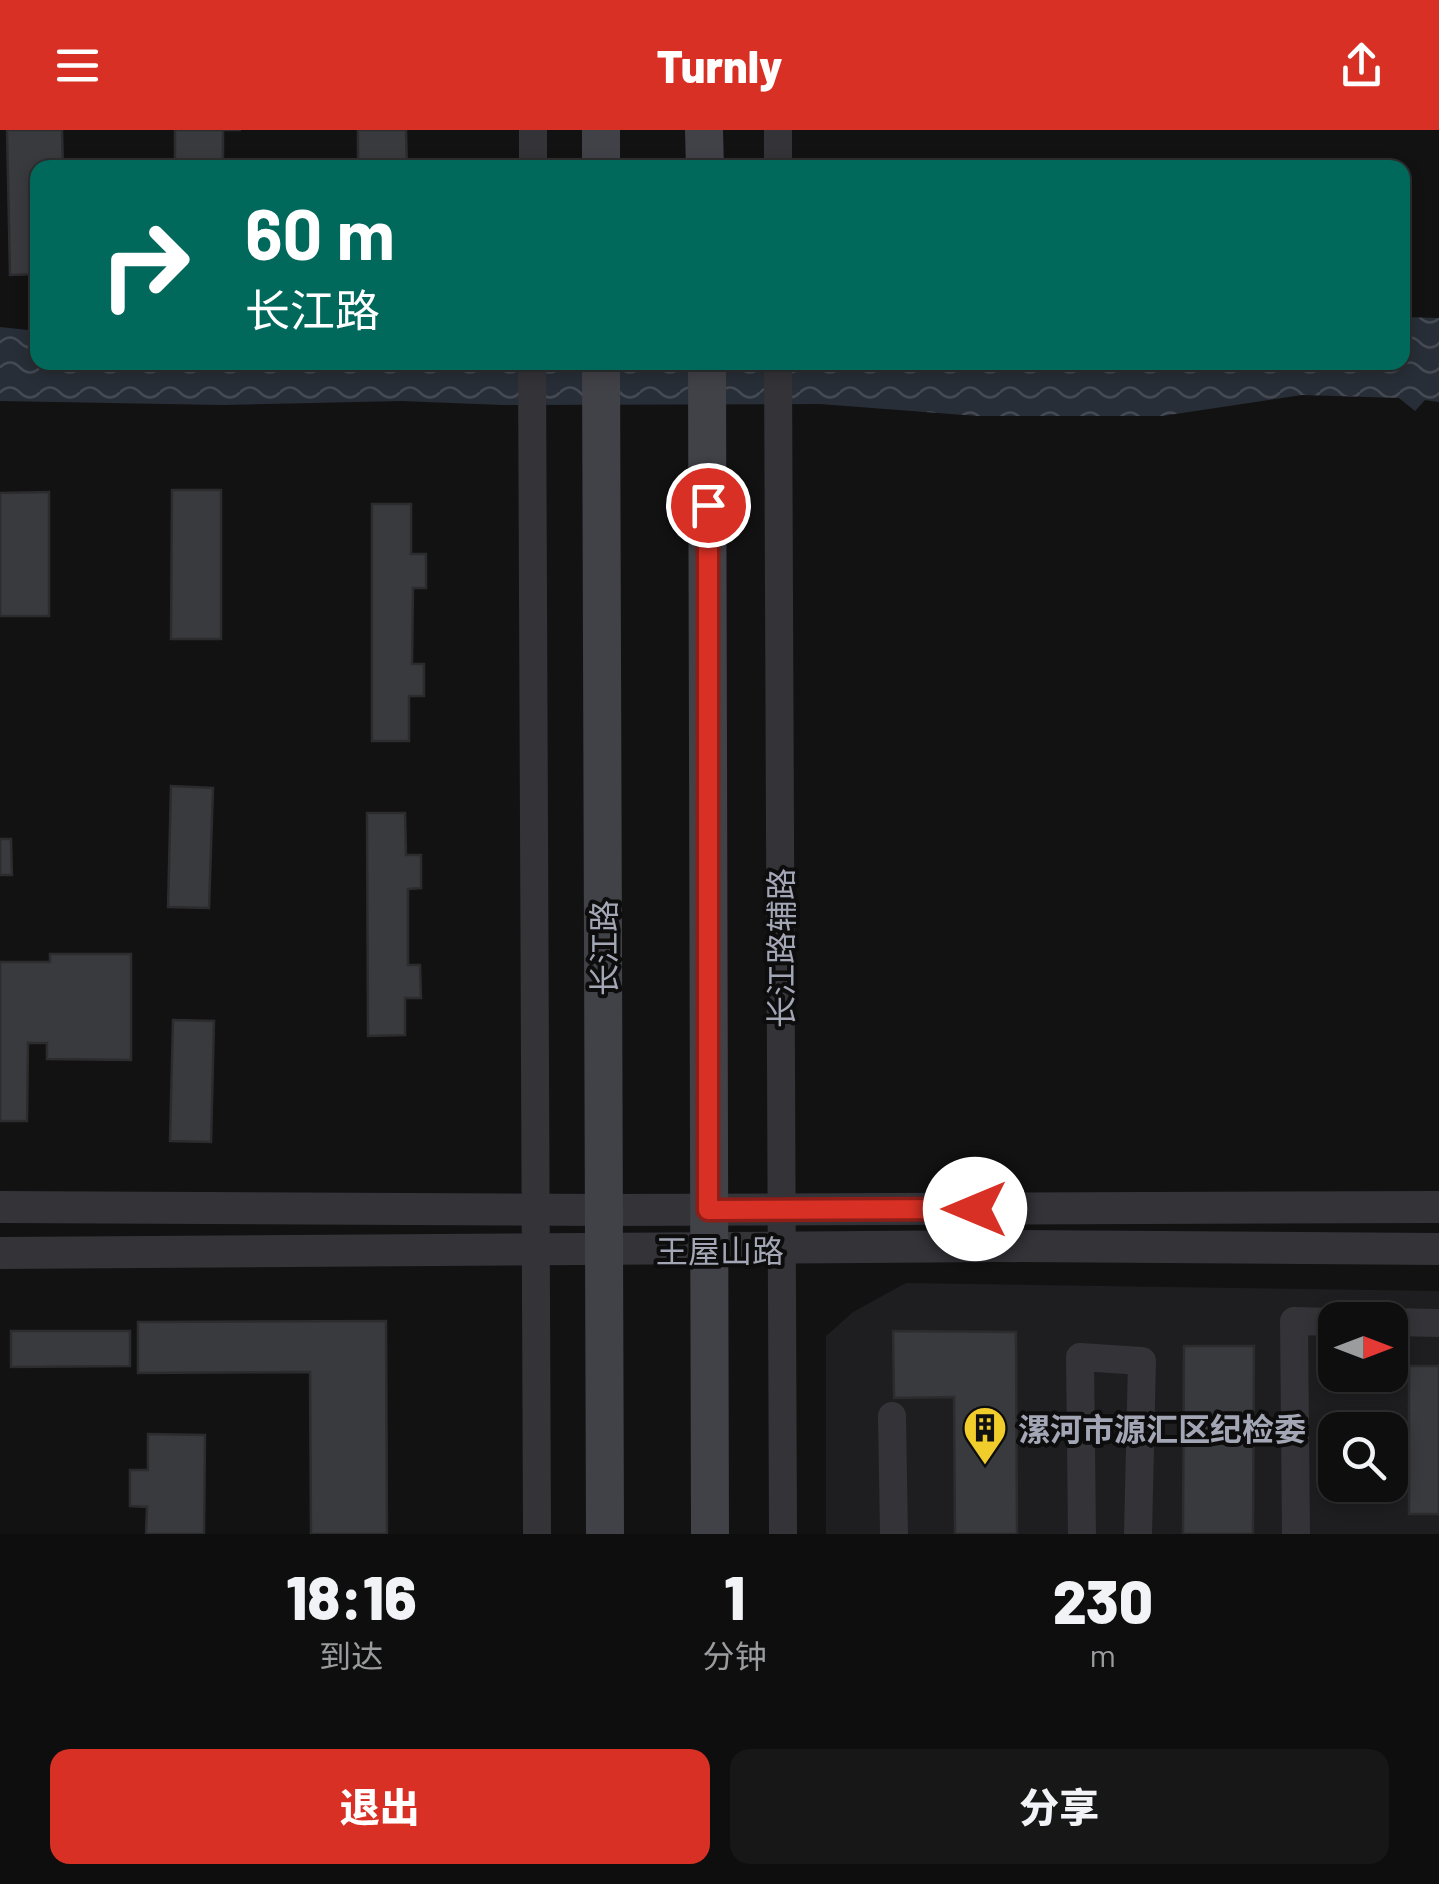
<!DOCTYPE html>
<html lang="zh">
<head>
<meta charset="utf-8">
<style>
  :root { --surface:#0e0e0e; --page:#171717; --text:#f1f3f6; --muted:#9b9c9e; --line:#2e2e2e; --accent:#d93025 }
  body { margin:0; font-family:Barlow,"Noto Sans SC",sans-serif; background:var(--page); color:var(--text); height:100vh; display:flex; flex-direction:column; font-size:38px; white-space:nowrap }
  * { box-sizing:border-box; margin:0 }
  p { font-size:32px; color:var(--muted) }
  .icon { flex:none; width:55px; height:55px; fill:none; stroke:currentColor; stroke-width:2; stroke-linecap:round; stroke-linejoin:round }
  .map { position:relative; height:1404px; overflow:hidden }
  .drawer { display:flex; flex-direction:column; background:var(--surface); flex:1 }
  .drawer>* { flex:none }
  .guide { position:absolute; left:30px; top:30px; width:1380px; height:210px; border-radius:20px; box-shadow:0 5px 15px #0003,0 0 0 2px var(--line); background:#00695c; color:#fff; overflow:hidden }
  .needle { width:65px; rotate:90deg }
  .fabs { position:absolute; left:1318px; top:1172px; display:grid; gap:20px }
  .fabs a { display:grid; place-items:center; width:90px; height:90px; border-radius:20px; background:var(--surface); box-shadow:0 5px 15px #0003,0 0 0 2px var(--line); font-size:50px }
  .pin { position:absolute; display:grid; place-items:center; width:85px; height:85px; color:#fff; margin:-42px; border:5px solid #fff; border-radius:50%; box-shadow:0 2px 10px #0007 }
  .me { position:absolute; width:110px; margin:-55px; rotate:270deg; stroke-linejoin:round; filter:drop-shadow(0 0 8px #0008) }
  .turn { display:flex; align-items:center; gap:35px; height:210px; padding:0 50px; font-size:45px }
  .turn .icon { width:130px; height:130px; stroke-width:2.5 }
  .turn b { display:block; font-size:70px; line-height:85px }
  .eta { display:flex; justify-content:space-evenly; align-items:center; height:170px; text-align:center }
  .eta b { font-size:60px; font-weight:800; line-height:70px }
  .button { display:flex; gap:20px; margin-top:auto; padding:20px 50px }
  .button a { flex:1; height:115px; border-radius:20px; background:var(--accent); color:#fff; font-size:40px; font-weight:800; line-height:115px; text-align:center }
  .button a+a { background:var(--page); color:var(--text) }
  header { display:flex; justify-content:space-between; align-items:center; height:130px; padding:0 50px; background:var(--accent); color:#fff; font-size:45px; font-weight:800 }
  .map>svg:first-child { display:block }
  .built { fill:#1e1e20; fill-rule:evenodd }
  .water { fill:url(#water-waves) }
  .building { fill:#393a3e; stroke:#2c2c2f; stroke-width:2.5 }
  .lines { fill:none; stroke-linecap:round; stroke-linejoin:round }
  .minor { stroke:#333338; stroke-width:28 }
  .tertiary { stroke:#333338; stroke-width:32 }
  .secondary { stroke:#414148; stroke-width:38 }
  .route-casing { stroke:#8d1f18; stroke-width:25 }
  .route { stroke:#d93025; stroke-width:18 }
  .labels { text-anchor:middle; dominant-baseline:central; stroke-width:8; stroke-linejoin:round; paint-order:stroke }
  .street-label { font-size:32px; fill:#a3a6b4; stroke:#0d0d0e }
  .poi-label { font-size:32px; font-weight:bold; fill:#a3a6b4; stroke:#0d0d0e; text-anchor:start }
</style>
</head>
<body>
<header><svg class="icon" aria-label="menu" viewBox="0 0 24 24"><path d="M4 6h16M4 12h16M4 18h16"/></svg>Turnly<svg class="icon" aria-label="share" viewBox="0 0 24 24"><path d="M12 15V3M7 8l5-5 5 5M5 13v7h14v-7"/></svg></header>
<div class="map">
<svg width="1439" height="1404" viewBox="0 0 1439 1404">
  <defs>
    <pattern id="water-waves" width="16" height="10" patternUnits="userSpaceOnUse" patternTransform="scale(2.5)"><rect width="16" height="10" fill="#282e37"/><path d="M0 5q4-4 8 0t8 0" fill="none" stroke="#444952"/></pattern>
  </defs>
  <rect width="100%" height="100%" fill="#121213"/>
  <path class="built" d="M906,1153L1439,1161V1404H826V1206L853,1182ZM1335,1190H1390V1245H1335ZM1335,1300H1390V1355H1335Z"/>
  <path class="water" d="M1403,187L1439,188V272L1425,270L1415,281L1399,268L1302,265L1162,286H977L820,274L503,275L401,271L223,275L0,271V197L37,201L38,232H1402Z"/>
  <g class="building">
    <path d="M7,0H62L63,38H38V144L10,145Z"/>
    <path d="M175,0H241H223V38H175Z"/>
    <path d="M358,0H406L407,38H358Z"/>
    <path d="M172,360H221V509H171Z"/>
    <path d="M49,362V486H0V363Z"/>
    <path d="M372,374H411V424H426V458H413L412,534H424V566H409V611H372Z"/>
    <path d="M171,656L213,658L209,778L168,777Z"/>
    <path d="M367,683H405L406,725H421V758L408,759V835H420L421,868H405V905L368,906Z"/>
    <path d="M0,709H11L12,745H0Z"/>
    <path d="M50,824H131V930L47,929V913H28L27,991H0V832H50Z"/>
    <path d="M173,890L214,891L211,1012L170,1011Z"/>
    <path d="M386,1191L387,1404H311L310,1242L138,1243V1192Z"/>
    <path d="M11,1201H130V1236L11,1237Z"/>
    <path d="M893,1201L1016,1202L1017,1404H955L954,1267L894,1268Z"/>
    <path d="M1184,1216H1254L1253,1404H1183Z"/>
    <rect x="1409" y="1236" width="30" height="148"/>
    <path d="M148,1304L205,1305L204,1404H146L147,1377L130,1376V1340H148Z"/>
  </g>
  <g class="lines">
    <g class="minor">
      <path d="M533,38V0"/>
      <path d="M778,38V0"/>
      <path d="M532,232L537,1404"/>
      <path d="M778,232L783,1404"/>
      <path d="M1390,1192L1439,1193"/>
      <path d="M892,1286L894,1404"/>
      <path d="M1082,1404L1080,1227L1142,1231L1138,1404"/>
      <path d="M1296,1404L1294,1191L1335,1192"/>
    </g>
    <g class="tertiary">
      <path d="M0,1077L605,1080L1439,1077"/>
      <path d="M0,1123L998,1116L1439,1119"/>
    </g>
    <g class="secondary">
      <path d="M601,0V38"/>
      <path d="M704,0L705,38"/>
      <path d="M601,232L605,1404"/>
      <path d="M707,232L710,1404"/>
    </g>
  </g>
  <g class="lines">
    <defs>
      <path id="route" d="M708,375V1080L975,1079"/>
    </defs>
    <use href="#route" class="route-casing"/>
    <use href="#route" class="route"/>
  </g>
  <defs>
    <symbol id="building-pin" viewBox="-11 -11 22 30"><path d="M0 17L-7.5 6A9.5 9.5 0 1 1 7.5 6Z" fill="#f1cd2c" stroke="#0d0d0e"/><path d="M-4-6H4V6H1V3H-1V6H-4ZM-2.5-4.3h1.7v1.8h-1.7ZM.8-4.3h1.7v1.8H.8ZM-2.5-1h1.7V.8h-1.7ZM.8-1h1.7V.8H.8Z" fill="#111"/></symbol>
  </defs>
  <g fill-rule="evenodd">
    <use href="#building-pin" x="960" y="1273" width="50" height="68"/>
  </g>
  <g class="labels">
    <g class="street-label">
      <text transform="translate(603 818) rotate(-90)">长江路</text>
      <text transform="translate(780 818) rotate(-90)">长江路辅路</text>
      <text x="720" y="1120">王屋山路</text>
    </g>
    <g class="poi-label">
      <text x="1018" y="1298">漯河市源汇区纪检委</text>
    </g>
  </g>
</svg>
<div class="fabs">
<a><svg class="needle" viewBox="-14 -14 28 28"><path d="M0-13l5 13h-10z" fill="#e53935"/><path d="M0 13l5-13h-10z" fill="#9b9c9e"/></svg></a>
<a><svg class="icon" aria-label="search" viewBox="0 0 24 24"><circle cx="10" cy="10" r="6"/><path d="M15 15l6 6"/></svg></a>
</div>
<div class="pin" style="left:708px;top:375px;background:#d93025"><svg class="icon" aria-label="arrive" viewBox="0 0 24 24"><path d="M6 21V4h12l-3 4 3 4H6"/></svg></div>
<svg class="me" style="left:975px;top:1079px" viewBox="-20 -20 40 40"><circle r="19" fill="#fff"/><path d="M0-13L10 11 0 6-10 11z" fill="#d93025"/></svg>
<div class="guide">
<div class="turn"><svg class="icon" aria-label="right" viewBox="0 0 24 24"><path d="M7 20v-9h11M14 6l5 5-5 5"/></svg><div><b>60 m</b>长江路</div></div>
</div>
</div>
<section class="drawer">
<div class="eta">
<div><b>18:16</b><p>到达</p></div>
<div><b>1</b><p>分钟</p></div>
<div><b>230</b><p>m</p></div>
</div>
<div class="button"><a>退出</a><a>分享</a></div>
</section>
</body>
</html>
